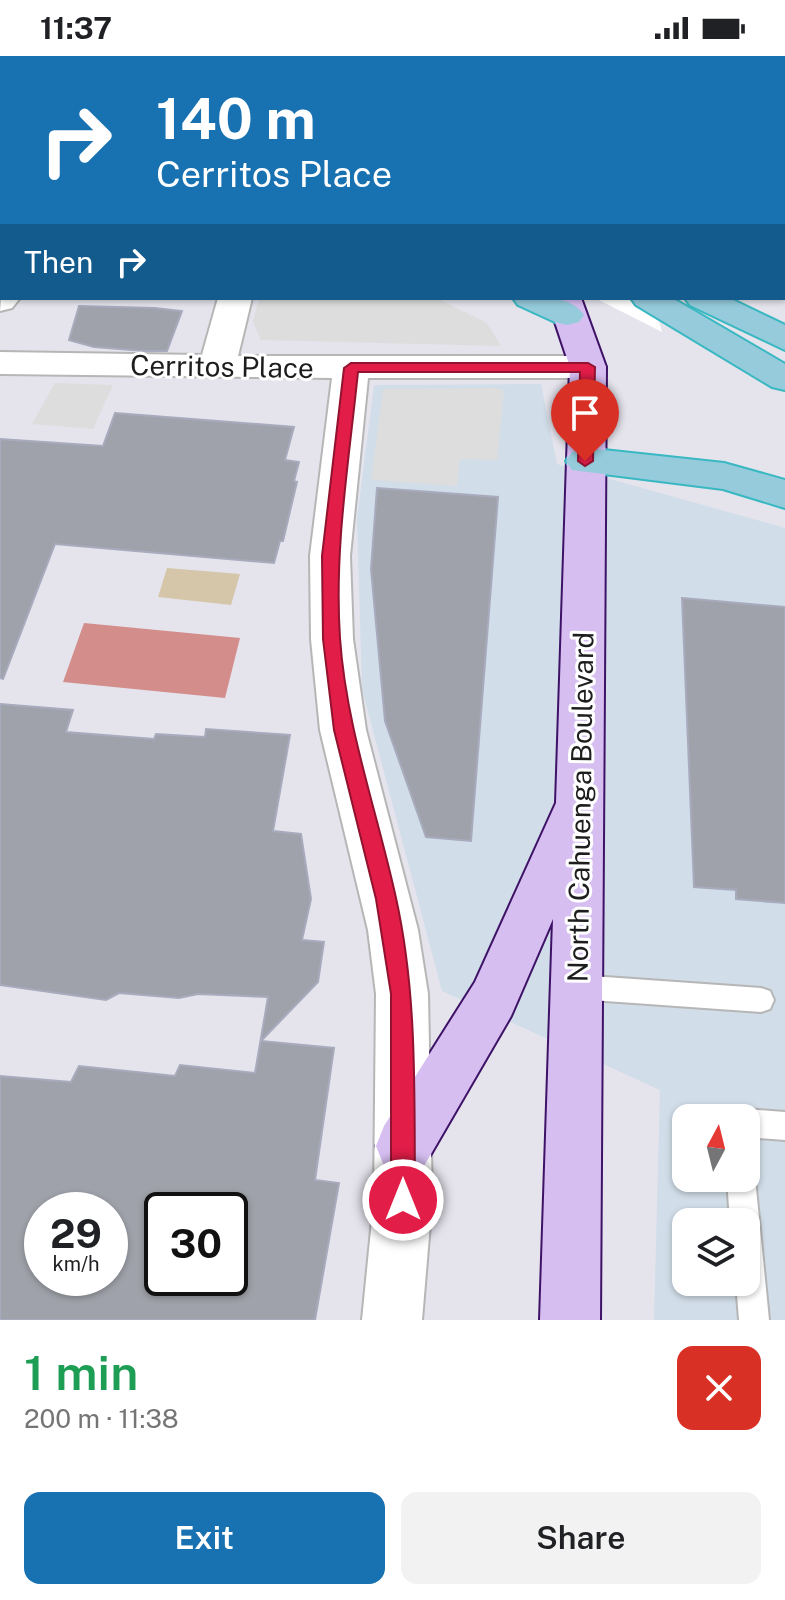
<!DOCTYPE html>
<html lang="en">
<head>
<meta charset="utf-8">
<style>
  :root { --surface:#fff; --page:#f2f2f2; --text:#202124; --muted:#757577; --accent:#1871b1 }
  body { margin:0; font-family:"Public Sans",sans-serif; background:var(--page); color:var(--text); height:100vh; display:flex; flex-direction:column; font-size:30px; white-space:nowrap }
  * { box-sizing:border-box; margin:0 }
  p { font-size:26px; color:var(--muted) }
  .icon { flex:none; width:44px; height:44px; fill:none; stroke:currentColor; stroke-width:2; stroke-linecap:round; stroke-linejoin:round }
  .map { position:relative; height:1264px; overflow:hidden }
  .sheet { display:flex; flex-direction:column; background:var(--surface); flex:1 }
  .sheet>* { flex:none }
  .guide { position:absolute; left:0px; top:0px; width:786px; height:244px; box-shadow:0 2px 6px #0004; background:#1871b1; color:#fff; overflow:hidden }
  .needle { width:52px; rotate:7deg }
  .tools { position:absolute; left:672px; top:1048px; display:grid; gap:16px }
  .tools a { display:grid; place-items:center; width:88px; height:88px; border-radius:16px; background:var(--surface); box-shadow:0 2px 6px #0004; font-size:40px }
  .speed { position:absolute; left:24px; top:1136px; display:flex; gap:16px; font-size:40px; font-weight:700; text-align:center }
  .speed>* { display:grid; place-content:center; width:104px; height:104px; border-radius:50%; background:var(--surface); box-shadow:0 2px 6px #0004; line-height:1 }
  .speed small { font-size:20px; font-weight:400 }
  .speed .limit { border:4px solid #111; border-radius:12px; background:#fff; color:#111 }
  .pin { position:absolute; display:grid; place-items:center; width:68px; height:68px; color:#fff; margin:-82px -34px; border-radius:50% 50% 50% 0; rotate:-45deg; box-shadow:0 0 8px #0007 }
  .pin .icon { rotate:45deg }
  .me { position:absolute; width:88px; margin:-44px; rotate:0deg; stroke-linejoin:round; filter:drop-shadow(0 0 6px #0008) }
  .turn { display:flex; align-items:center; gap:28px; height:168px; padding:0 24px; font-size:36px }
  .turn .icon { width:104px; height:104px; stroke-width:2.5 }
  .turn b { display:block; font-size:56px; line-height:68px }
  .then { display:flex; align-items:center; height:76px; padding:0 24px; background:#0003; gap:16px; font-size:30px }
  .round { display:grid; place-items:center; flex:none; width:84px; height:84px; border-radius:16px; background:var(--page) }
  .summary { display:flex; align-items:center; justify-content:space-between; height:136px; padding:0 24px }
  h1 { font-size:48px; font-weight:600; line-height:60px; color:#1e9e55 }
  .action { display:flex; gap:16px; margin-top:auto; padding:16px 24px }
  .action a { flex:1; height:92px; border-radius:16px; background:var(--accent); color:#fff; font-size:32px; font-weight:600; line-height:92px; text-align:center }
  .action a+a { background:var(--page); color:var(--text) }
  .status { display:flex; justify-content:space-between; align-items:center; height:56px; padding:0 40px; background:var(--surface); direction:ltr }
  .status svg { height:22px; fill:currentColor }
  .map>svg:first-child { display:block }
  .commercial { fill:#d1dde8; fill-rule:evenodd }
  .pitch { fill:#d38d8b }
  .parking { fill:#ddd }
  .water { fill:#d5c6a9 }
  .pier { fill:#fff }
  .building { fill:#a0a2ab; stroke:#a8abbd; stroke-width:2; fill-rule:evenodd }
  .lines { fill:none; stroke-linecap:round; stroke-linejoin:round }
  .service-casing { stroke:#b6b6b6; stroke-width:4 }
  .minor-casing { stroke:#b6b6b6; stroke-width:4 }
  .secondary-casing { stroke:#3e1266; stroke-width:4 }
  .motorway-casing { stroke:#39b8c2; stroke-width:4 }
  .service { fill:#fff; fill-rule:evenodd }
  .minor { fill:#fff; fill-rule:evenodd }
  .secondary { fill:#d6bef1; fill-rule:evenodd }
  .motorway { fill:#95cbdb; fill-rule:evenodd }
  .route { fill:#e11d48; stroke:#92132f; stroke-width:2 }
  .labels { text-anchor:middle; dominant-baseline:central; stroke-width:6; stroke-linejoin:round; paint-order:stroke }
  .street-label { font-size:28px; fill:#1d1d1d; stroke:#fff }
</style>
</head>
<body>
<div class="status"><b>11:37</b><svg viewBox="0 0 49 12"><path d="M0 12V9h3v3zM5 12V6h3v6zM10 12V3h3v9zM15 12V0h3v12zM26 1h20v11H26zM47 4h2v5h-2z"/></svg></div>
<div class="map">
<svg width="785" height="1264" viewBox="0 0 785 1264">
  <rect width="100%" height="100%" fill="#e5e4ed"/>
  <path class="commercial" d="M541,328L557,408L785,472V1264H654L660,1034L442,935L362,633L357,463L374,329ZM686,1062H746V1122H686ZM686,1166H746V1226H686Z"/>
  <path class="pitch" d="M84,567L240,582L225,642L63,626Z"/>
  <g class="parking">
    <path d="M259,242H436L487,267L501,290L261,284L253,265Z"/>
    <path d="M55,327L113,329L93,373L32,368Z"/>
    <path d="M498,332L504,335L497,404L460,403L457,430L371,424L383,333Z"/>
  </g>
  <path class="water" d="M167,512L240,518L231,549L158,541Z"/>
  <path class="pier" d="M595,242H653L662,276Z"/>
  <g class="building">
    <path d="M79,250L155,252L182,255L167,295H144L94,291L69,284Z"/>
    <path d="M115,357L294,371L285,404L299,406L294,425L297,426L283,485H280L274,507L55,488L3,623L0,622V383L103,390Z"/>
    <path d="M377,432L498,441L471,785L426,781L385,665L371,513Z"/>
    <path d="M682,542L785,551V847L736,843V834L694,831Z"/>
    <path d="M0,648L73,654L66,676L154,683L156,678L205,681L206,673L290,679L273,775L301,778L311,843L302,884L324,886L318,926L261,985L334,992L315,1124L339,1127L315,1264H0V1020L71,1026L79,1010L175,1020L180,1009L255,1017L268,941L198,938L179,942L119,937L106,944L0,929ZM42,1154H110V1222H42ZM162,1154H230V1222H162Z"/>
  </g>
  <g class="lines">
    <defs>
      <g id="service">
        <path d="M577,919L761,932L770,935L774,944L770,953L761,956L577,943L568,940L564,931L568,922Z"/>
        <path d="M746,1053L785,1056V1084L746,1081V1062H734L736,1057Z"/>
        <path d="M746,1110L751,1112L755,1122L769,1264H739L736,1226H746V1166H730L727,1122H746Z"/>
      </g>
      <g id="minor">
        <rect x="0" y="24" width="2" height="16"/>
        <path d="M2,232V242H20L12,252L0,255Z"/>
        <path d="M218,242H252L238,300H588L601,303L606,311L601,319L588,322H368L350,500L353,583L366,674L418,874L428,938L432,1144L422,1264H362L374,1144L376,938L368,874L320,674L311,583L310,500L332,322L0,318V296L202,299Z"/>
      </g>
      <g id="secondary">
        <rect x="504" y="0" width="28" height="2"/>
        <path d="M547,242H581L606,311L600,1264H540L553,863L511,960L424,1110L404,1118L384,1110L376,1090L384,1070L475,926L556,747L570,311Z"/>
      </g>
      <g id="motorway">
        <path d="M54,0H84L86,2H56Z"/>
        <path d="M191,0H221L223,2H193Z"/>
        <path d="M312,0H343L345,2H314Z"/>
        <rect x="784" y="127" width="1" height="18"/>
        <rect x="784" y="198" width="1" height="21"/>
        <path d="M513,242C537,242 569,237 584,259L579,266L567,269L555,266L518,249Z"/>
        <path d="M631,242H672L785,308V334L772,331L636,249Z"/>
        <path d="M685,242H729L785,269V294L690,249Z"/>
        <path d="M585,392L724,407L785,424V452L723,433L572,414L566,405L572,396Z"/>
      </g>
    </defs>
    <use href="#service" class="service-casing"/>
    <use href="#minor" class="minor-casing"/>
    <use href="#secondary" class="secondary-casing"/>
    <use href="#motorway" class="motorway-casing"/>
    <use href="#service" class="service"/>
    <use href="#minor" class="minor"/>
    <use href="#secondary" class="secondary"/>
    <use href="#motorway" class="motorway"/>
  </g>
  <path class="route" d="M351,307H588L595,311L593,405L585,410L578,405L580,316H358C349,405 334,493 340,582C346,671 377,755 396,842C418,941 414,1042 415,1144L412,1152L403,1156L395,1152L391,1144V938L376,843L334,674L323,583L322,500L344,312Z"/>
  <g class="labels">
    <g class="street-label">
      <text transform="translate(222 310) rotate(1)">Cerritos Place</text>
      <text transform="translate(580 751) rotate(-89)">North Cahuenga Boulevard</text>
    </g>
  </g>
</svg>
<div class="tools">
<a><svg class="needle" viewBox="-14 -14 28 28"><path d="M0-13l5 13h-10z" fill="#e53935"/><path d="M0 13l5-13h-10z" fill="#757577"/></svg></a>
<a><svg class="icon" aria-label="layers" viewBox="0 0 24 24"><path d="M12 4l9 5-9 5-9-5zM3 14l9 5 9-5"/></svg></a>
</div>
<div class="speed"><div>29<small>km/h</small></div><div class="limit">30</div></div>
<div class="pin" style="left:585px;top:405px;background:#d93025"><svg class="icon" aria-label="arrive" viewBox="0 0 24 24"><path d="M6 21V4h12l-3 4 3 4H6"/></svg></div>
<svg class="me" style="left:403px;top:1144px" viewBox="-20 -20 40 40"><circle r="17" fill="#e11d48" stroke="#fff" stroke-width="3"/><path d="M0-11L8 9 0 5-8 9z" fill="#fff"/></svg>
<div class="guide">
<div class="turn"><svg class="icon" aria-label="right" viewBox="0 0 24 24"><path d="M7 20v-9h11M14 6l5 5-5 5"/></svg><div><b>140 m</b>Cerritos Place</div></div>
<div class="then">Then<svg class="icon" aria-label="right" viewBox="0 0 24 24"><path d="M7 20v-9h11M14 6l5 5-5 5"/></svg></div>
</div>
</div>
<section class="sheet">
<div class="summary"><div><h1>1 min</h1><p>200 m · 11:38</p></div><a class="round" style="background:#d93025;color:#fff"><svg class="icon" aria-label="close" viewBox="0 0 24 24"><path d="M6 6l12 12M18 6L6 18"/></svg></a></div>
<div class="action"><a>Exit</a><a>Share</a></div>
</section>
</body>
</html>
